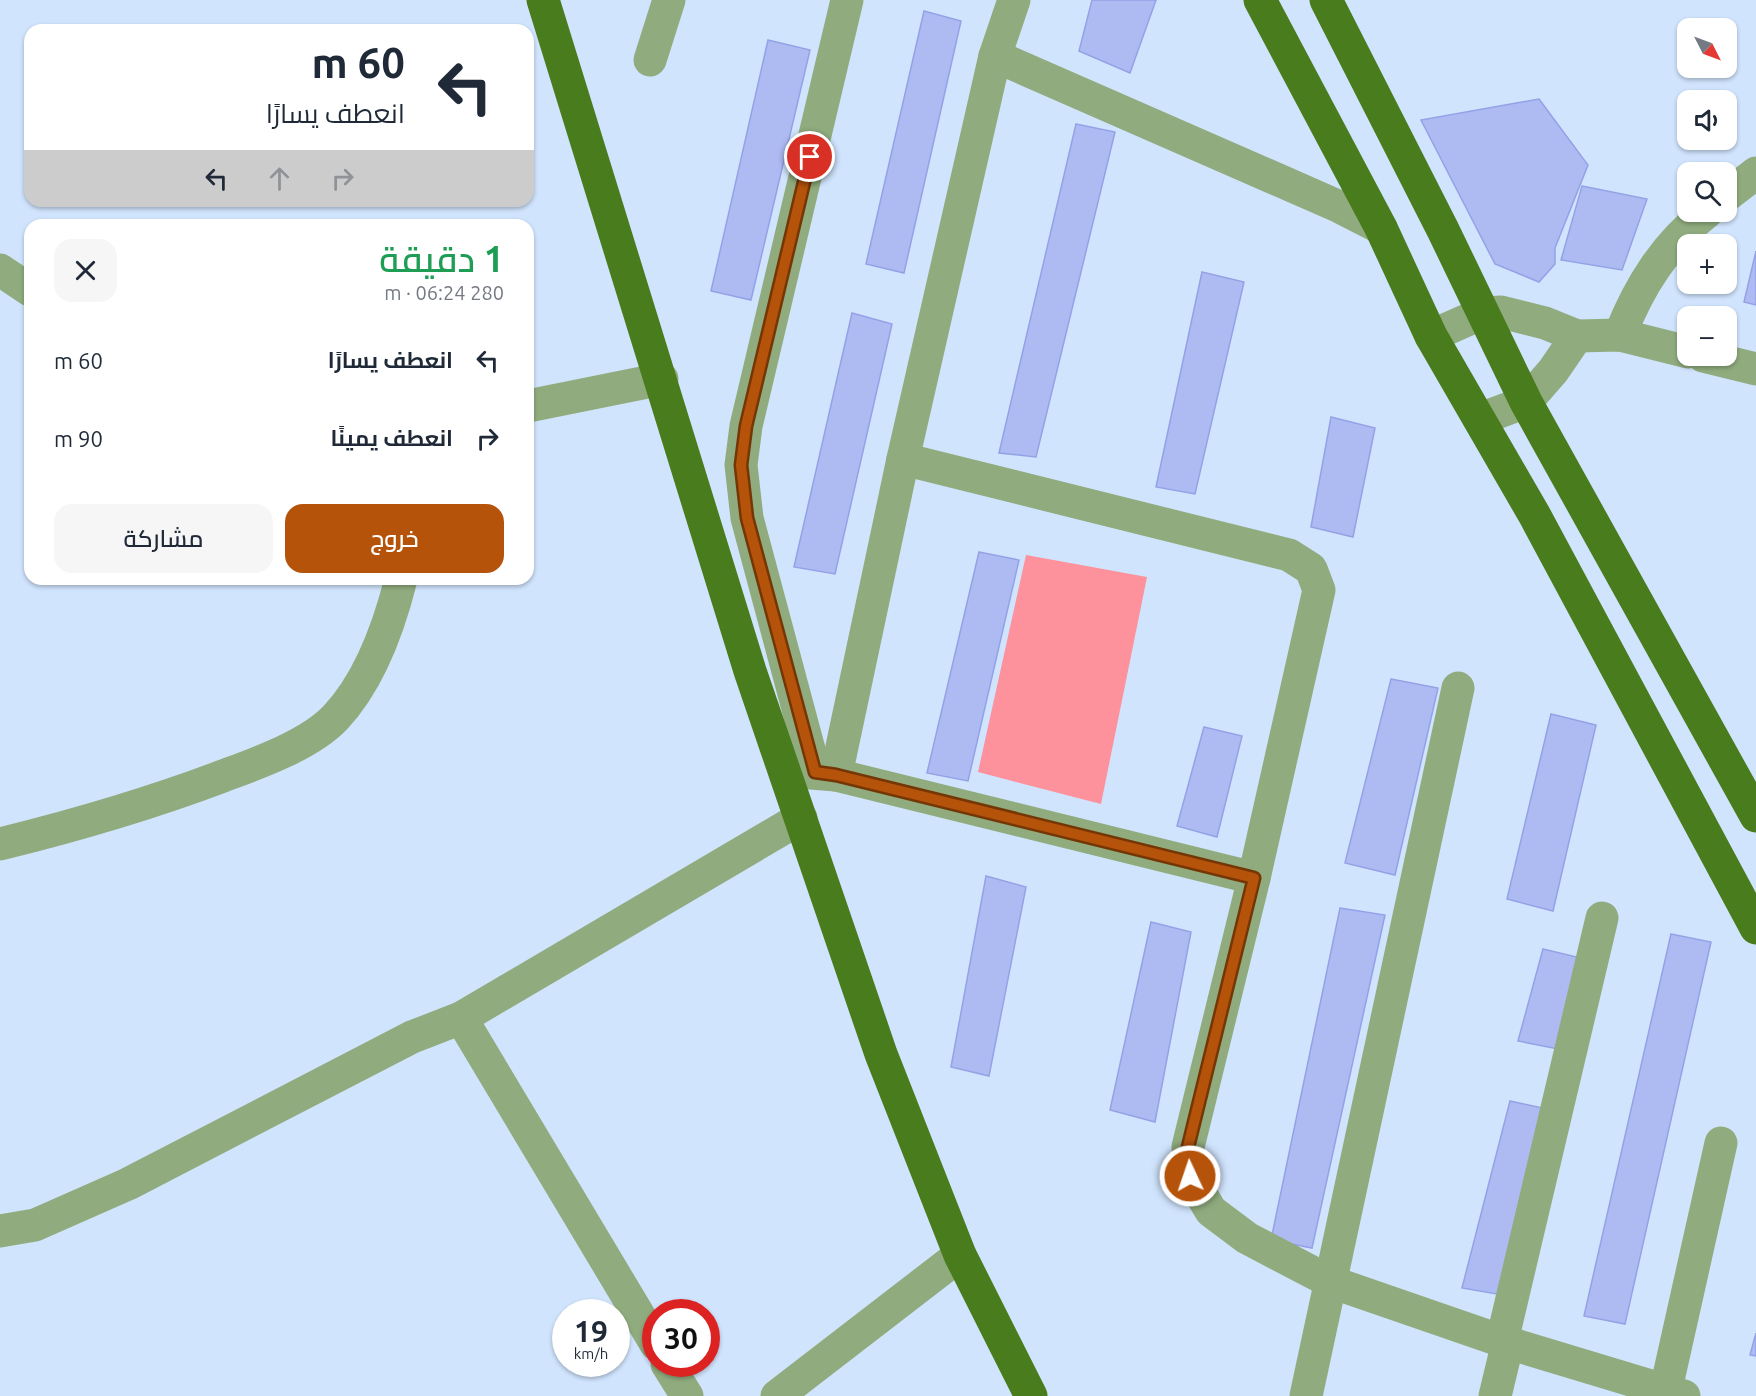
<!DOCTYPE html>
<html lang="ar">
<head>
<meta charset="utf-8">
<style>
  :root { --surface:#fff; --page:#f6f6f7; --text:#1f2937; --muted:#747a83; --accent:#b45309 }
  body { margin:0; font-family:Ubuntu,Cairo,sans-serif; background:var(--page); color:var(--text); direction:rtl; height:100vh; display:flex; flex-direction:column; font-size:22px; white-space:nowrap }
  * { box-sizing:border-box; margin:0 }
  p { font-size:20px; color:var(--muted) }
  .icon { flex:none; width:33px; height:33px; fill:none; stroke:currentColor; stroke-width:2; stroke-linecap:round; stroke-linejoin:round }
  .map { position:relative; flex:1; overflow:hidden; direction:ltr }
  .sheet { position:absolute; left:24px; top:219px; width:510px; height:366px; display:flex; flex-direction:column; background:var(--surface); border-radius:18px; box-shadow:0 2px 4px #0004; direction:rtl }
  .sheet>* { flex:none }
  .top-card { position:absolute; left:24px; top:24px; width:510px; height:183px; border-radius:18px; box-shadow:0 2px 4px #0004; direction:rtl; background:#fff; color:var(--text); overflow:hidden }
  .needle { width:39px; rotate:132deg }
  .buttons { position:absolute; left:1677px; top:18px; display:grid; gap:12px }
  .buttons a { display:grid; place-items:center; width:60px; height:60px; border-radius:12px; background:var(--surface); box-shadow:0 2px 4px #0004; font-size:30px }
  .speed { position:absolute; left:552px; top:1299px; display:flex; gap:12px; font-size:30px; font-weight:700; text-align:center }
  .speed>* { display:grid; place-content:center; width:78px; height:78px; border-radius:50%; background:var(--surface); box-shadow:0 2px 4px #0004; line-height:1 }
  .speed small { font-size:15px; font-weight:400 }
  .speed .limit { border:9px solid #d22; background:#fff; color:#111 }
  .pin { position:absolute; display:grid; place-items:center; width:51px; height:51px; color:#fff; margin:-26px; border:3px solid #fff; border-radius:50%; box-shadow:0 2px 6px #0007 }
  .me { position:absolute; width:66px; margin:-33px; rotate:357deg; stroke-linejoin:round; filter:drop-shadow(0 0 4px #0008) }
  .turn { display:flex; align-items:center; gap:21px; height:126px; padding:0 30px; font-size:27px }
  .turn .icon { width:78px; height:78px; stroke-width:2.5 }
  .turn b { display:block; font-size:42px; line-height:51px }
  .lanes { display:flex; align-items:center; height:57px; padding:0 30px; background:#0003; justify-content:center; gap:30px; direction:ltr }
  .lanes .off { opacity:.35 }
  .round { display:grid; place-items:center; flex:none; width:63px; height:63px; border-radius:18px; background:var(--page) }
  .summary { display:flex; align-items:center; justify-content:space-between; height:102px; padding:0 30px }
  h1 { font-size:36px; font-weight:600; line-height:45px; color:#1e9e55 }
  .action { display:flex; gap:12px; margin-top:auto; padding:12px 30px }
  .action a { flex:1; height:69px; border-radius:18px; background:var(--accent); color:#fff; font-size:24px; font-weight:600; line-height:69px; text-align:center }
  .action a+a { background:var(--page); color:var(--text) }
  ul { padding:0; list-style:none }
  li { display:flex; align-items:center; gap:18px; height:78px; padding:0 30px }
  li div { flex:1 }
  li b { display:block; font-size:22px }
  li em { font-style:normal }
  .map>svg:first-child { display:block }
  .green { fill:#fd919c }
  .building { fill:#aebbf3; stroke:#93a2e6; stroke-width:1.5 }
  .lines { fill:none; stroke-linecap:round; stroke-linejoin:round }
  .minor { stroke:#90ac7e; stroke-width:33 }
  .major { stroke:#497c1c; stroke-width:33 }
  .route-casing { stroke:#753606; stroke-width:15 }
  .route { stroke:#b45309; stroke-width:10 }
</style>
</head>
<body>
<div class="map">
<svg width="1756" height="1396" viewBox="0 0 1756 1396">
  <rect width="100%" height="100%" fill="#d0e4fd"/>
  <path class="green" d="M1026,555L1147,577L1101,804L978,772Z"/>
  <g class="building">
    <path d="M1092,0H1156L1130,73L1079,51Z"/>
    <path d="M924,11L961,21L904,273L866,264Z"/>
    <path d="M768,40L810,50L751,300L711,291Z"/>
    <path d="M1539,99L1588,165L1555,248V264L1539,282L1495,264L1421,120Z"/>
    <path d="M1076,124L1115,132L1036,457L999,453Z"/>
    <path d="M1582,186L1647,199L1622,270L1561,260Z"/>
    <path d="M1756,251V305L1744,302Z"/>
    <path d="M1202,272L1244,282L1195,494L1156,487Z"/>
    <path d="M852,313L892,324L835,574L794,567Z"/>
    <path d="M1331,417L1375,428L1353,537L1311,527Z"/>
    <path d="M979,552L1019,560L968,781L927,773Z"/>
    <path d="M1391,679L1438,688L1395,875L1345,863Z"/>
    <path d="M1551,714L1596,725L1553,911L1507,899Z"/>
    <path d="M1204,727L1242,736L1217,837L1177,826Z"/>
    <path d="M986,876L1026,887L989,1076L951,1067Z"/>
    <path d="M1340,908L1385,915L1312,1248L1271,1240Z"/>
    <path d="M1151,922L1191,932L1155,1122L1110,1110Z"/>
    <path d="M1671,934L1711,942L1625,1324L1584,1316Z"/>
    <path d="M1543,949L1581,958L1564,1050L1518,1041Z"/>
    <path d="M1510,1101L1552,1110L1508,1296L1462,1288Z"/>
    <path d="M1756,1333V1356L1750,1355Z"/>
  </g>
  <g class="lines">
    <g class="minor">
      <path d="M995,56L1340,207L1381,228"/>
      <path d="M650,60L669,0"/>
      <path d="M1726,196L1756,173"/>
      <path d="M0,270L30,290"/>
      <path d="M1620,335C1639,286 1665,245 1707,212"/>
      <path d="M1431,336L1483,313L1501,312L1545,323L1577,336L1620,335L1688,352"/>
      <path d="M1703,356L1756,369"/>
      <path d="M528,406L662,379"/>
      <path d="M1480,419L1526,402L1553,371L1577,336"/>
      <path d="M785,771L836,775L1254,878L1319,590L1311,569L1289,555L903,459"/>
      <path d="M815,772L747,518L741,465L746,426L847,0"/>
      <path d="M836,775L903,459L995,56L1014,0"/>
      <path d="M0,844C77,825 149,804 223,776C258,763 309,745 335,718C370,681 389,627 401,579"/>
      <path d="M1254,878L1188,1147L1190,1176L1211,1211L1247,1238L1331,1282L1502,1341L1684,1396"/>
      <path d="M461,1018L656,1344"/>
      <path d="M0,1231L35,1225L128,1184L412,1037L461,1018L801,818"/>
      <path d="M1502,1341L1602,918"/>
      <path d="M667,1364L687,1396"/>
      <path d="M1666,1389L1721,1143"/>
      <path d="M777,1396L960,1255"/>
      <path d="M1306,1396L1458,688"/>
      <path d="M1495,1396L1508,1342"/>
    </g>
    <g class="major">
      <path d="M543,0L750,671L881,1054L960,1255L1031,1396"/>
      <path d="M1260,0L1381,228L1431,336L1535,516L1756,928"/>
      <path d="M1326,0L1443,230L1526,402L1756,816"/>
    </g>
  </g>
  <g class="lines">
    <defs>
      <path id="route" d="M810,157L746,426L741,465L747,518L815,772L836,775L1254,878L1188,1147L1190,1176"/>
    </defs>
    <use href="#route" class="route-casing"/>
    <use href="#route" class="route"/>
  </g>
</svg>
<div class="buttons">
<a><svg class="needle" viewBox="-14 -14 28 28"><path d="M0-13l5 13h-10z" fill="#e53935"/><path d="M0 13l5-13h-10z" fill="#747a83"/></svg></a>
<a><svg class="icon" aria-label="sound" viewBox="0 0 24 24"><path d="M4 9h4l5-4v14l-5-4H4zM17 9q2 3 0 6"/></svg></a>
<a><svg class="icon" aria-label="search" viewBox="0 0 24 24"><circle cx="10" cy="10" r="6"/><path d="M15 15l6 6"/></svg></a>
<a>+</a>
<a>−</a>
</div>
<div class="speed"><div>19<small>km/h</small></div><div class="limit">30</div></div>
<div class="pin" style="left:810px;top:157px;background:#d93025"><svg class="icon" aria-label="arrive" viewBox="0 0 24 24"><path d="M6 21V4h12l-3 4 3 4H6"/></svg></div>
<svg class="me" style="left:1190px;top:1176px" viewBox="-20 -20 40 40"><circle r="17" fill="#b45309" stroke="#fff" stroke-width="3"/><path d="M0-11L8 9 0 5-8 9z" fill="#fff"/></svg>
<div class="top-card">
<div class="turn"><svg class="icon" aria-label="left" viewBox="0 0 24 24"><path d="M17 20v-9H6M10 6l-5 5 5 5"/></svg><div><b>60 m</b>انعطف يسارًا</div></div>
<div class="lanes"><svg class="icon" aria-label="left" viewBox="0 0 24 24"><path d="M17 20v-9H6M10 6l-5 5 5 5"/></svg><svg class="icon off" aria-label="ahead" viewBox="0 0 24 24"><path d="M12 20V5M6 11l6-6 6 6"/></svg><svg class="icon off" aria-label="right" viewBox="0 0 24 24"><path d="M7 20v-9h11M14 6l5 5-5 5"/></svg></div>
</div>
<section class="sheet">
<div class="summary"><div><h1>1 دقيقة</h1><p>280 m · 06:24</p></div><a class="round"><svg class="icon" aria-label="close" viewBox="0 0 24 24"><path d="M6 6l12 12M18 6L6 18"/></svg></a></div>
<ul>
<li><svg class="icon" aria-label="left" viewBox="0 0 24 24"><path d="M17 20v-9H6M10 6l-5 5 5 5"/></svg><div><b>انعطف يسارًا</b></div><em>60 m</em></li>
<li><svg class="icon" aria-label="right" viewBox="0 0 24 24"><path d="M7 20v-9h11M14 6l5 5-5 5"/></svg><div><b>انعطف يمينًا</b></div><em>90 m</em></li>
</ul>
<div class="action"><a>خروج</a><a>مشاركة</a></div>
</section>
</div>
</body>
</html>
